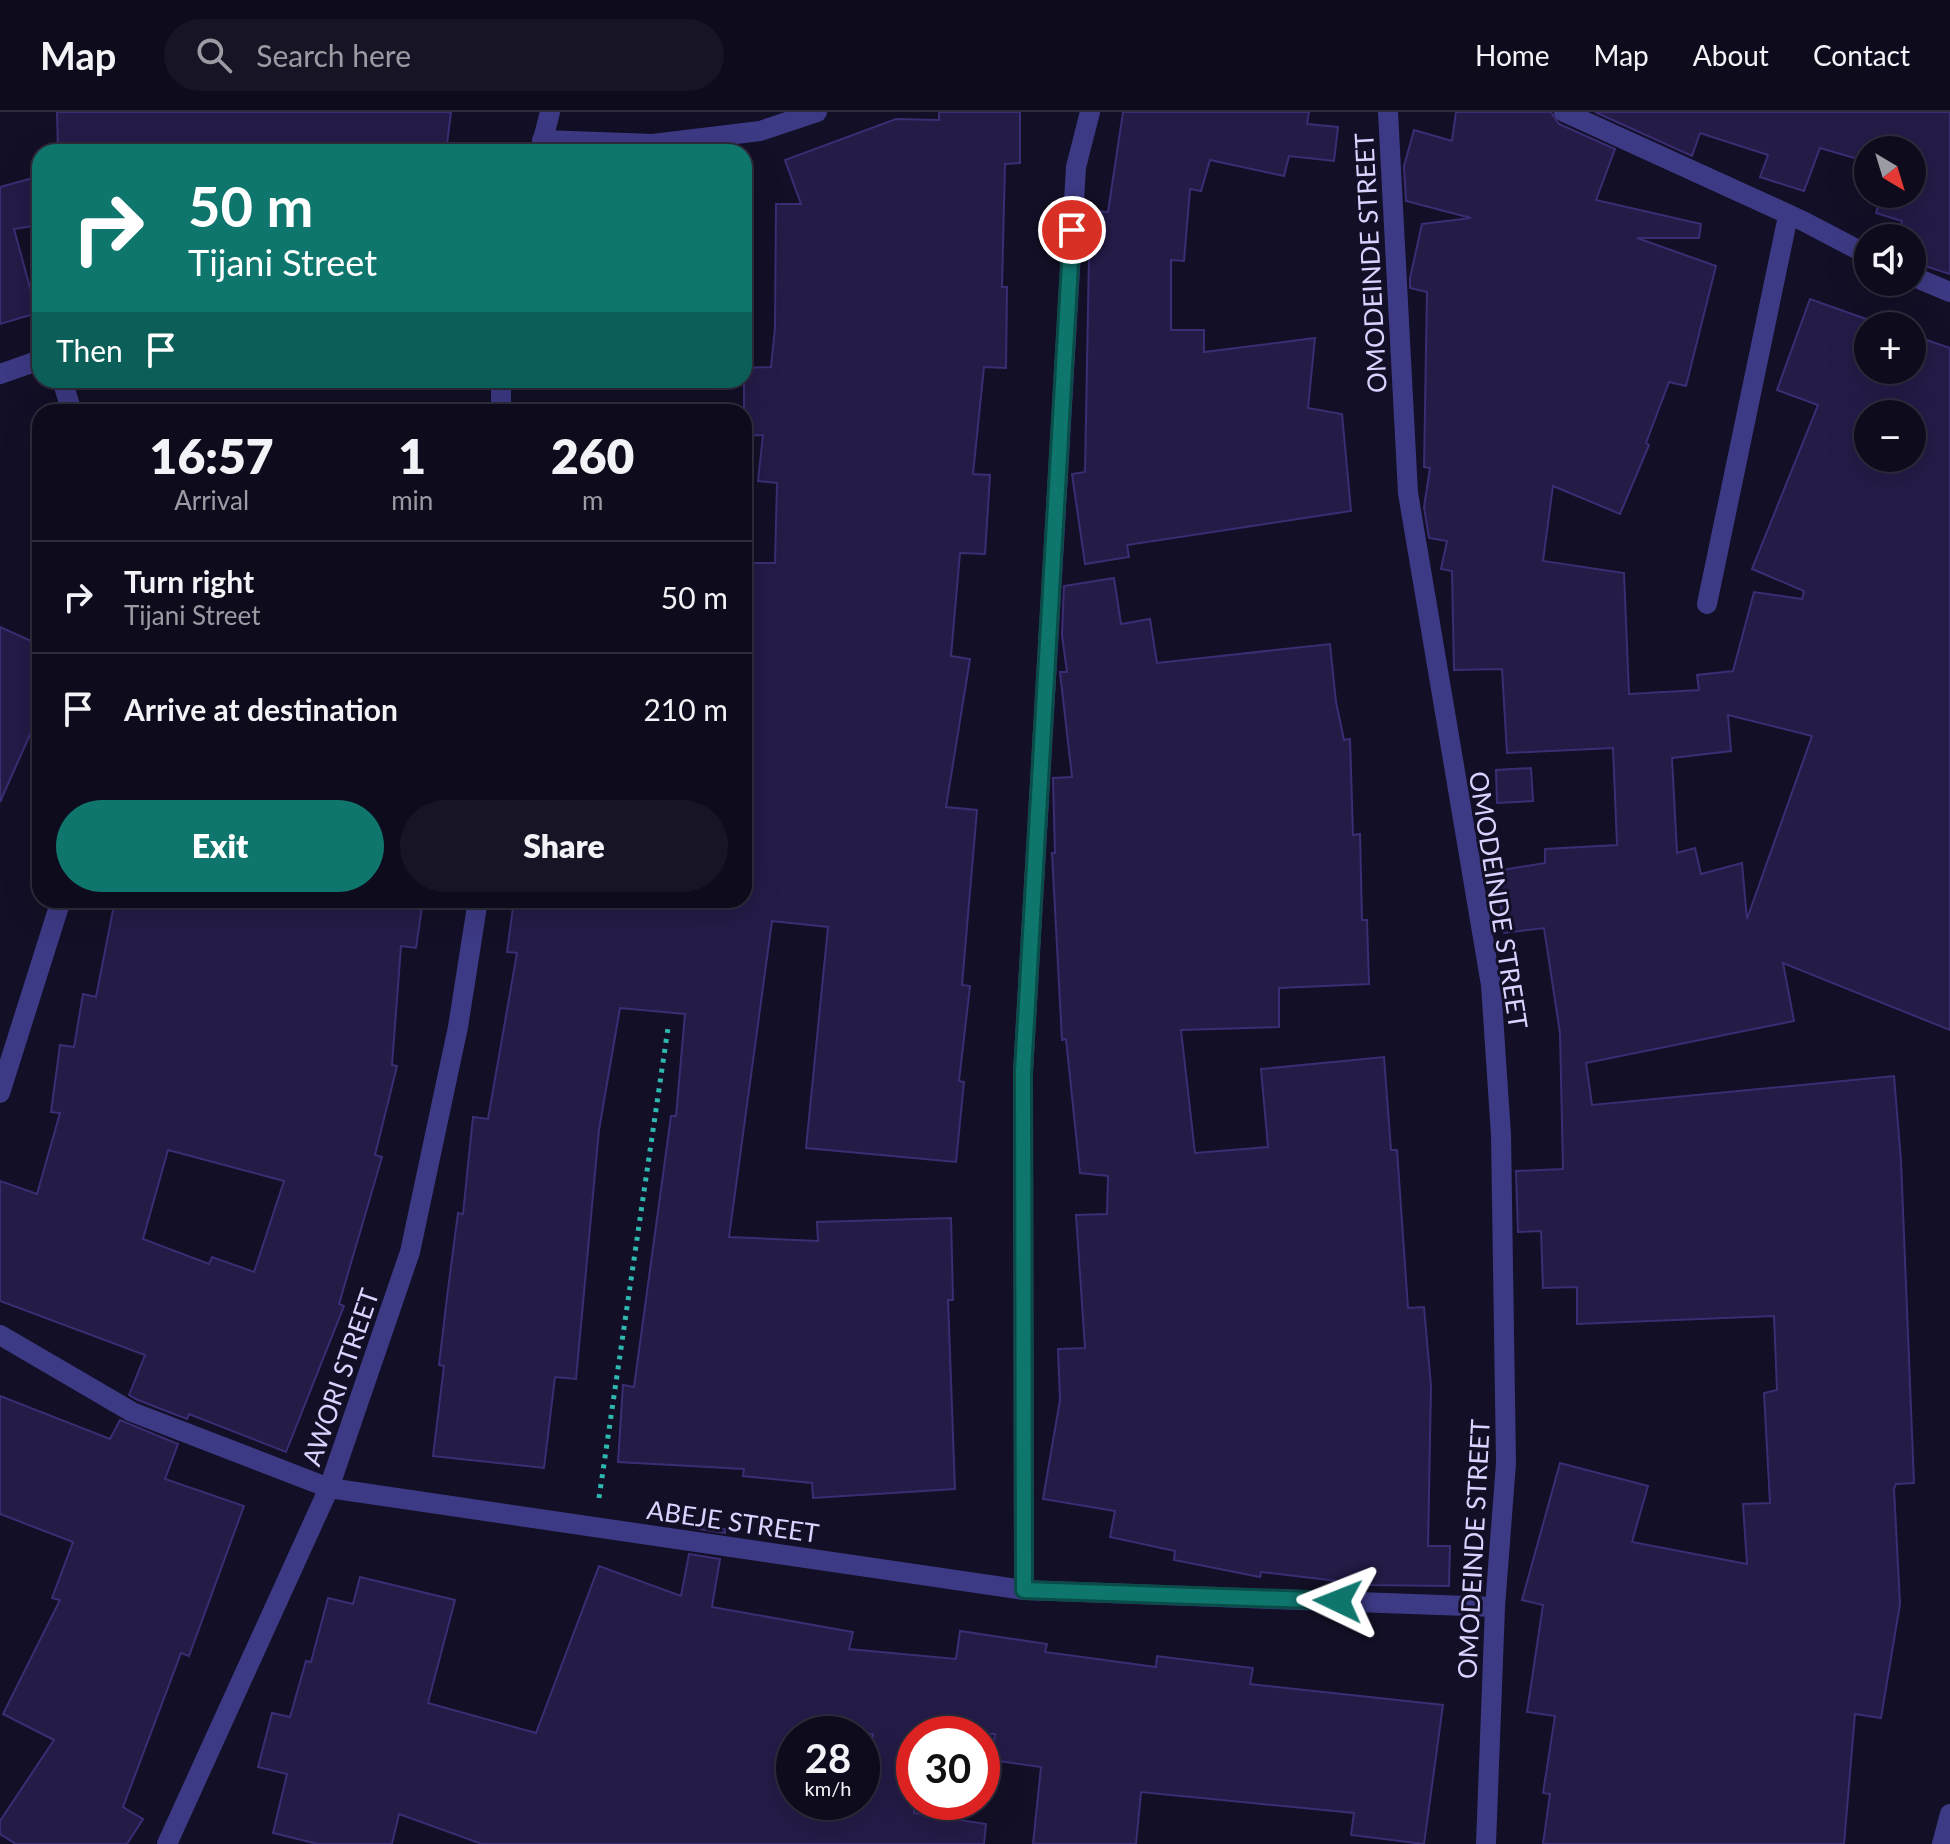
<!DOCTYPE html>
<html lang="en">
<head>
<meta charset="utf-8">
<style>
  :root { --surface:#0e0b1c; --page:#171425; --text:#f1f3f6; --muted:#9b9ba3; --line:#2e2b3b; --accent:#0f766e }
  body { margin:0; font-family:Lato,sans-serif; background:var(--page); color:var(--text); height:100vh; display:flex; flex-direction:column; font-size:30px; white-space:nowrap }
  * { box-sizing:border-box; margin:0 }
  p { font-size:26px; color:var(--muted) }
  .icon { flex:none; width:44px; height:44px; fill:none; stroke:currentColor; stroke-width:2; stroke-linecap:round; stroke-linejoin:round }
  .map { position:relative; flex:1; overflow:hidden }
  .drawer { position:absolute; left:32px; top:292px; width:720px; height:504px; display:flex; flex-direction:column; background:var(--surface); border-radius:24px; box-shadow:0 8px 32px #0002,0 0 0 2px var(--line) }
  .drawer>* { flex:none }
  .hud { position:absolute; left:32px; top:32px; width:720px; height:244px; border-radius:24px; box-shadow:0 8px 32px #0002,0 0 0 2px var(--line); background:#0f766e; color:#fff; overflow:hidden }
  .needle { width:52px; rotate:142deg }
  .controls { position:absolute; left:1854px; top:24px; display:grid; gap:16px }
  .controls a { display:grid; place-items:center; width:72px; height:72px; border-radius:50%; background:var(--surface); box-shadow:0 8px 32px #0002,0 0 0 2px var(--line); font-size:40px }
  .speed { position:absolute; left:776px; top:1604px; display:flex; gap:16px; font-size:40px; font-weight:700; text-align:center }
  .speed>* { display:grid; place-content:center; width:104px; height:104px; border-radius:50%; background:var(--surface); box-shadow:0 8px 32px #0002,0 0 0 2px var(--line); line-height:1 }
  .speed small { font-size:20px; font-weight:400 }
  .speed .limit { border:12px solid #d22; background:#fff; color:#111 }
  .pin { position:absolute; display:grid; place-items:center; width:68px; height:68px; color:#fff; margin:-34px; border:4px solid #fff; border-radius:50%; box-shadow:0 2px 8px #0007 }
  .me { position:absolute; width:88px; margin:-44px; rotate:272deg; stroke-linejoin:round; filter:drop-shadow(0 0 6px #0008) }
  .turn { display:flex; align-items:center; gap:28px; height:168px; padding:0 24px; font-size:36px }
  .turn .icon { width:104px; height:104px; stroke-width:2.5 }
  .turn b { display:block; font-size:56px; line-height:68px }
  .then { display:flex; align-items:center; height:76px; padding:0 24px; background:#0003; gap:16px; font-size:30px }
  .eta { display:flex; justify-content:space-evenly; align-items:center; height:136px; text-align:center }
  .eta b { font-size:48px; font-weight:800; line-height:56px }
  .action { display:flex; gap:16px; margin-top:auto; padding:16px 24px }
  .action a { flex:1; height:92px; border-radius:48px; background:var(--accent); color:#fff; font-size:32px; font-weight:800; line-height:92px; text-align:center }
  .action a+a { background:var(--page); color:var(--text) }
  ul { padding:0; list-style:none }
  li { display:flex; align-items:center; gap:24px; height:112px; padding:0 24px; border-top:2px solid var(--line) }
  li div { flex:1 }
  li b { display:block; font-size:30px }
  li em { font-style:normal }
  header { display:flex; align-items:center; gap:48px; box-sizing:border-box; height:112px; padding:0 40px; background:var(--surface); border-bottom:2px solid var(--line) }
  header strong { font-size:38px }
  nav { display:flex; gap:44px; margin-inline-start:auto; font-size:28px }
  .search { width:560px; height:72px; background:var(--page); display:flex; align-items:center; gap:20px; box-sizing:border-box; padding:0 28px; border-radius:44px; color:var(--muted); font-size:30px }
  .map>svg:first-child { display:block }
  .building { fill:#241b47; stroke:#3b2d73; stroke-width:2; fill-rule:evenodd }
  .lines { fill:none; stroke-linecap:round; stroke-linejoin:round }
  .path { stroke:#2fb8b0; stroke-width:5; stroke-dasharray:4 6; stroke-linecap:butt }
  .minor { stroke:#3d3a85; stroke-width:20 }
  .route-casing { stroke:#0a4d48; stroke-width:20 }
  .route { stroke:#0f766e; stroke-width:14 }
  .labels { text-anchor:middle; dominant-baseline:central; stroke-width:6; stroke-linejoin:round; paint-order:stroke }
  .street-label { font-size:26px; fill:#d9d4ff; stroke:#130f26 }
</style>
</head>
<body>
<header>
<strong>Map</strong>
<div class="search"><svg class="icon" aria-label="search" viewBox="0 0 24 24"><circle cx="10" cy="10" r="6"/><path d="M15 15l6 6"/></svg>Search here</div>
<nav><a>Home</a><a>Map</a><a>About</a><a>Contact</a></nav>
</header>
<div class="map">
<svg width="1950" height="1732" viewBox="0 0 1950 1732">
  <rect width="100%" height="100%" fill="#130f26"/>
  <g class="building">
    <path d="M57,0H451L446,40H58Z"/>
    <path d="M939,0H1020V51L1005,52L1002,175H1007L1006,256L984,255L973,362L990,363L985,442L960,441L951,544L970,547L946,695L977,698L962,873L970,874L959,969L964,970L956,1050L806,1036L828,815L772,809L729,1125L818,1129L817,1110L951,1106L953,1188H948L955,1377L813,1386L812,1371L743,1364L744,1357L618,1350L623,1273L634,1275L671,1004H676L685,902L620,896L599,1018L576,1267L555,1265L544,1356L433,1344L444,1254L439,1253L447,1185L458,1101L463,1102L473,1005L488,1007L517,841L507,840L514,788H744V451H775L777,371L758,369L763,323L744,324V256L771,255L775,216L776,92H801L785,48L896,7L939,8Z"/>
    <path d="M1123,0H1309L1307,12L1338,15L1334,49L1289,44L1284,64L1210,48L1201,79L1190,77L1184,149L1171,148V218H1204V240L1315,226L1308,296L1342,302L1351,399L1127,433L1129,445L1085,452L1072,362L1085,360L1089,143L1094,99L1108,100Z"/>
    <path d="M1456,0H1551L1559,12L1615,37L1596,88L1701,112L1699,126H1637L1716,154L1686,274L1669,270L1646,331L1649,333L1620,402L1553,374L1543,449L1624,461L1629,582L1699,578L1697,563L1733,559L1754,480L1802,487L1804,479L1752,457L1818,293L1777,278L1810,187L1886,214H1868V258H1912V223L1950,236V918L1783,851L1794,909L1586,951L1592,993L1894,964L1901,1049L1914,1371L1896,1372L1894,1377L1900,1492L1881,1606L1855,1602L1844,1732H1543L1550,1682L1543,1681L1555,1604L1527,1600L1543,1493L1522,1488L1560,1351L1648,1374L1632,1430L1747,1452L1743,1392L1770,1391L1764,1281L1777,1278L1774,1204L1577,1212V1175L1543,1176L1541,1119L1518,1120L1516,1059L1563,1057L1560,921L1544,816L1504,821L1496,759L1545,751V737L1617,733L1613,636L1507,641L1502,557L1454,558L1452,459L1441,457L1447,429L1429,426L1424,395L1430,356L1424,355L1427,180L1410,176V166L1422,112L1471,106L1406,89L1404,54L1414,18L1452,29ZM1868,302H1912V346H1868ZM1728,603L1812,624L1747,807L1742,751L1701,762L1695,736L1677,741L1672,646L1731,639Z"/>
    <path d="M1595,0H1950V162L1912,150V126H1898L1902,109L1876,101L1882,82H1912V38H1868V50L1820,36L1804,79L1760,65L1768,43L1700,21L1692,44Z"/>
    <path d="M40,64V113L14,117L37,201L0,212V75Z"/>
    <path d="M1114,466L1121,512L1150,507L1157,551L1330,532L1336,590L1344,628L1350,627L1353,723L1360,722L1362,808H1367L1369,872L1279,876V915L1181,918L1195,1041L1268,1035L1261,957L1384,945L1391,1038H1397L1408,1196L1424,1195L1431,1274L1428,1434H1450L1449,1474L1371,1473L1261,1460L1260,1465L1174,1448L1175,1439L1110,1425L1115,1399L1043,1387L1060,1288L1058,1237L1085,1236L1076,1103L1107,1102L1108,1064L1080,1061L1066,927L1062,928L1052,741H1055L1053,666L1072,665L1060,560H1067L1062,523L1064,474Z"/>
    <path d="M0,515L40,533V600L0,690Z"/>
    <path d="M1531,656L1533,689L1497,691L1496,658Z"/>
    <path d="M115,788H423L416,836L401,834L392,953L397,954L375,1043L382,1045L339,1192L344,1194L286,1340L189,1302L187,1307L138,1288L129,1283L145,1243L0,1189V1069L37,1082L60,1001L51,1000L60,933L74,935L83,882L96,885ZM168,1038L284,1069L254,1160L212,1145L209,1152L143,1127Z"/>
    <path d="M0,1284L110,1327L120,1308L178,1332L165,1367L244,1394L189,1544L181,1541L123,1695L143,1707L127,1732H16L0,1722V1709L54,1628L3,1602L60,1488L52,1486L73,1430L0,1402Z"/>
    <path d="M694,1412L725,1417V1421L693,1416Z"/>
    <path d="M689,1442L720,1447L712,1495L853,1520L849,1537L956,1547L960,1519L1047,1532L1045,1540L1156,1555L1157,1544L1253,1556L1250,1572L1443,1593L1424,1732L1351,1723L1354,1701L1141,1680L1136,1732H1033L1041,1655L991,1648L995,1622H914V1701L986,1712L984,1732H482L399,1702L392,1732H318L273,1721L287,1662L258,1655L272,1601L290,1605L306,1549L311,1550L328,1486L353,1492L360,1465L455,1488L428,1591L536,1621L599,1454L681,1484ZM794,1622H873L866,1690H794Z"/>
  </g>
  <g class="lines">
    <path class="path" d="M599,1386L668,916"/>
    <g class="minor">
      <path d="M1388,0L1408,381L1491,873L1501,1023L1506,1351L1495,1495L1486,1732"/>
      <path d="M1564,0L1803,109L1868,143"/>
      <path d="M542,28L653,32L760,19L817,0"/>
      <path d="M540,39L550,0"/>
      <path d="M1912,164L1950,180"/>
      <path d="M0,262L40,248"/>
      <path d="M62,268L72,300"/>
      <path d="M501,300V268"/>
      <path d="M1707,492L1788,104"/>
      <path d="M0,981L61,788"/>
      <path d="M0,1223L132,1300L329,1376L1024,1478L1495,1495"/>
      <path d="M1024,1478L1023,960L1076,55L1090,0"/>
      <path d="M167,1732L329,1376L410,1140L458,915L478,788"/>
      <path d="M1942,1732L1950,1702"/>
    </g>
  </g>
  <g class="lines">
    <defs>
      <path id="route" d="M1072,118L1023,960L1024,1478L1338,1489"/>
    </defs>
    <use href="#route" class="route-casing"/>
    <use href="#route" class="route"/>
  </g>
  <g class="labels">
    <g class="street-label">
      <text transform="translate(1370 151) rotate(-93)">OMODEINDE STREET</text>
      <text transform="translate(1499 788) rotate(81)">OMODEINDE STREET</text>
      <text transform="translate(340 1265) rotate(-71)">AWORI STREET</text>
      <text transform="translate(733 1409) rotate(8)">ABEJE STREET</text>
      <text transform="translate(1473 1437) rotate(-87)">OMODEINDE STREET</text>
    </g>
  </g>
</svg>
<div class="controls">
<a><svg class="needle" viewBox="-14 -14 28 28"><path d="M0-13l5 13h-10z" fill="#e53935"/><path d="M0 13l5-13h-10z" fill="#9b9ba3"/></svg></a>
<a><svg class="icon" aria-label="sound" viewBox="0 0 24 24"><path d="M4 9h4l5-4v14l-5-4H4zM17 9q2 3 0 6"/></svg></a>
<a>+</a>
<a>−</a>
</div>
<div class="speed"><div>28<small>km/h</small></div><div class="limit">30</div></div>
<div class="pin" style="left:1072px;top:118px;background:#d93025"><svg class="icon" aria-label="arrive" viewBox="0 0 24 24"><path d="M6 21V4h12l-3 4 3 4H6"/></svg></div>
<svg class="me" style="left:1338px;top:1489px" viewBox="-20 -20 40 40"><path d="M0-17L14 15 0 8-14 15z" fill="#0f766e" stroke="#fff" stroke-width="4"/></svg>
<div class="hud">
<div class="turn"><svg class="icon" aria-label="right" viewBox="0 0 24 24"><path d="M7 20v-9h11M14 6l5 5-5 5"/></svg><div><b>50 m</b>Tijani Street</div></div>
<div class="then">Then<svg class="icon" aria-label="arrive" viewBox="0 0 24 24"><path d="M6 21V4h12l-3 4 3 4H6"/></svg></div>
</div>
<section class="drawer">
<div class="eta">
<div><b>16:57</b><p>Arrival</p></div>
<div><b>1</b><p>min</p></div>
<div><b>260</b><p>m</p></div>
</div>
<ul>
<li><svg class="icon" aria-label="right" viewBox="0 0 24 24"><path d="M7 20v-9h11M14 6l5 5-5 5"/></svg><div><b>Turn right</b><p>Tijani Street</p></div><em>50 m</em></li>
<li><svg class="icon" aria-label="arrive" viewBox="0 0 24 24"><path d="M6 21V4h12l-3 4 3 4H6"/></svg><div><b>Arrive at destination</b></div><em>210 m</em></li>
</ul>
<div class="action"><a>Exit</a><a>Share</a></div>
</section>
</div>
</body>
</html>
